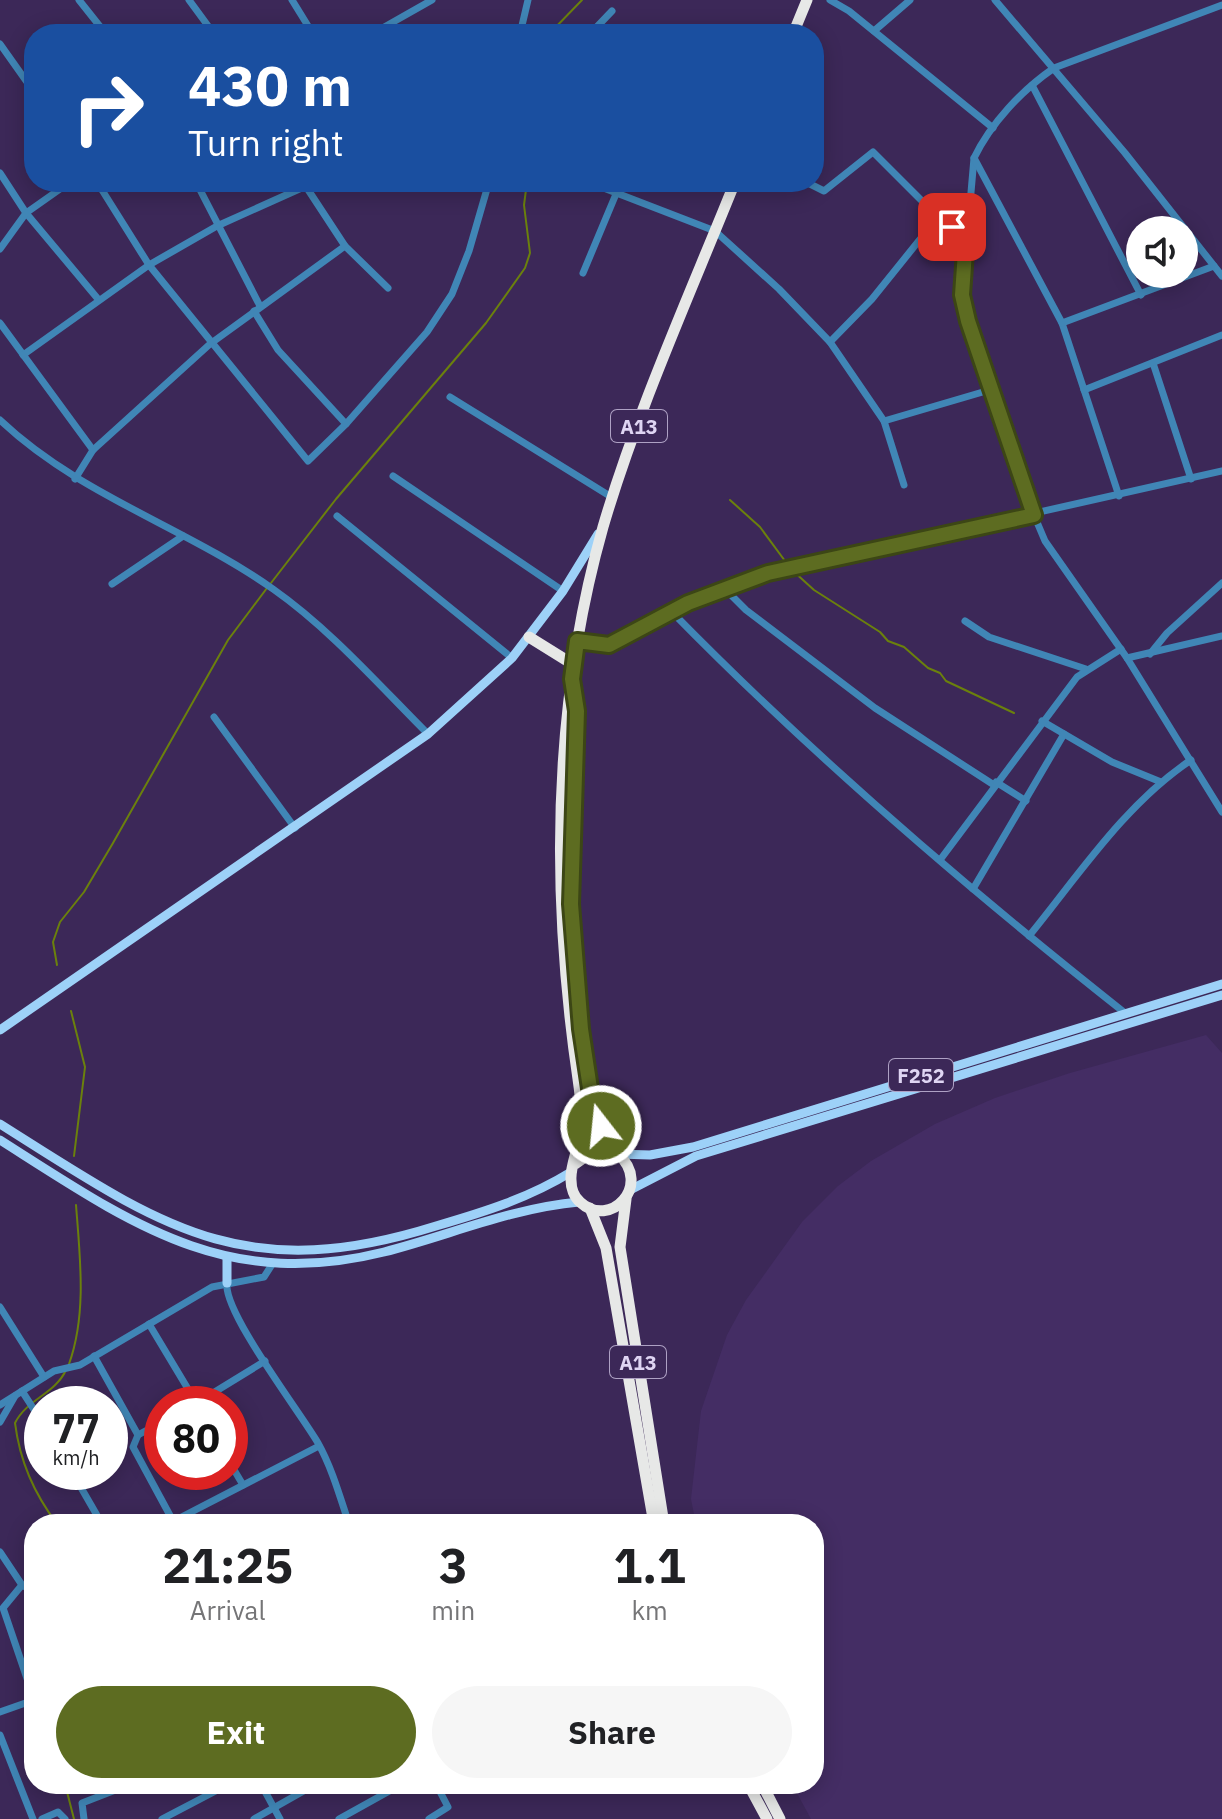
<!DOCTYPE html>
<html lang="en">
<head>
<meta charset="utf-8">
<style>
  :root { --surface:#fff; --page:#f6f6f6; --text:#202124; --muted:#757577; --accent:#5d6c21 }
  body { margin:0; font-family:"IBM Plex Sans",sans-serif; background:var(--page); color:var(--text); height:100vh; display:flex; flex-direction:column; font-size:30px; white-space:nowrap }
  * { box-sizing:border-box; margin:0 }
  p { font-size:26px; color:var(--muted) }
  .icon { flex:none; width:44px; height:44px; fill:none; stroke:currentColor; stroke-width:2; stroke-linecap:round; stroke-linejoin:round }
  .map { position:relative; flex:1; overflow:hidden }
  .side { position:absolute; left:24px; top:1514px; width:800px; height:280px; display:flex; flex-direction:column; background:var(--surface); border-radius:32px; box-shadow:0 4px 20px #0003 }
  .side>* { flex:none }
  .guide { position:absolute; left:24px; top:24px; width:800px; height:168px; border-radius:32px; box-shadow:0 4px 20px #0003; background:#1a4fa0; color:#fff; overflow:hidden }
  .tools { position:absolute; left:1126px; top:216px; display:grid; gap:16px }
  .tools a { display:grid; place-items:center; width:72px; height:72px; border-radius:50%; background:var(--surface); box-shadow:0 4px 20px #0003; font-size:40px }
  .speed { position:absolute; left:24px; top:1386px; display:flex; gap:16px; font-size:40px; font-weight:700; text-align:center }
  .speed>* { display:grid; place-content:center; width:104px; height:104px; border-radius:50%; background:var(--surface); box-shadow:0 4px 20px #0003; line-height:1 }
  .speed small { font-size:20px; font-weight:400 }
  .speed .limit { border:12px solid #d22; background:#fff; color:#111 }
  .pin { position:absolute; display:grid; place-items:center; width:68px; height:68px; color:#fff; margin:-34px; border-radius:16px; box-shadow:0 4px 12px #0006 }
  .me { position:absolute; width:88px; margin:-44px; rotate:344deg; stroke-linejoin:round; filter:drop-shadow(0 0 6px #0008) }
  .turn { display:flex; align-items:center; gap:28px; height:168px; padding:0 32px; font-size:36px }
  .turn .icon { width:104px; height:104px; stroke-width:2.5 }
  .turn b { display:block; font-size:56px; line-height:68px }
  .eta { display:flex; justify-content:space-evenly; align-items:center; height:136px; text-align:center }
  .eta b { font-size:48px; font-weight:800; line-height:56px }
  .action { display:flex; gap:16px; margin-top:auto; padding:16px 32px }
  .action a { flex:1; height:92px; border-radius:48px; background:var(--accent); color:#fff; font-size:32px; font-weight:800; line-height:92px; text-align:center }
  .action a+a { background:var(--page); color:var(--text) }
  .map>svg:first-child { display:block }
  .built { fill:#442d64 }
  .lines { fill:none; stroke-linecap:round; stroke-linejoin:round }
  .stream { stroke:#6b810c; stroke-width:2 }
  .minor { stroke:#4086b6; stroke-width:7 }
  .major { stroke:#9dd1f8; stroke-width:9 }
  .highway { stroke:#e7e8e7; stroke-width:11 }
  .route-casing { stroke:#3c4615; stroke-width:20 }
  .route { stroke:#5d6c21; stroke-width:14 }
  .labels { text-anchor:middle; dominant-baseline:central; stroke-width:8; stroke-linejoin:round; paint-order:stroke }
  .shield { fill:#3c2858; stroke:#aea1c4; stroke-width:2 }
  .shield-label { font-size:20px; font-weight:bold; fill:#dfd5f3 }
</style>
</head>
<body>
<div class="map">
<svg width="1222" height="1819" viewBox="0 0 1222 1819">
  <rect width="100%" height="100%" fill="#3c2858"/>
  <path class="built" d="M1206,1035L1222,1053V1819H811L792,1784H814V1524H696L691,1499L701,1411L727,1335L746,1300L802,1222L838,1186L871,1161L935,1124L995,1098L1070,1073Z"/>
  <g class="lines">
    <g class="stream">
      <path d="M549,34L582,0"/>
      <path d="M730,500L760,527L788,565"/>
      <path d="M792,570L814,590L880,632L888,641L904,647L928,668L940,673L946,681L1014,713"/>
      <path d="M271,583L336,499L486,323L525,268L530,253L524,205L527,182"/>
      <path d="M57,965L53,942L60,922L84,892L113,843L228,640L267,588"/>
      <path d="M71,1011L85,1067L74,1156"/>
      <path d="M69,1364C87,1314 80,1257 76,1205"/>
      <path d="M57,1524C34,1493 20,1462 15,1423C27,1399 55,1394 66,1370"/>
      <path d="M65,1784L74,1819"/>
    </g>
    <g class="minor">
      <path d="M79,0L106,34"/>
      <path d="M189,0L214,34"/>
      <path d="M292,0L313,34"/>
      <path d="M830,0L849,11L993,128"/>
      <path d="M995,0L1125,153L1222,276"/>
      <path d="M1222,5L1054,68C1022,90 991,123 974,158L962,295L1034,515L1045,541L1127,658L1222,812"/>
      <path d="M874,31L910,0"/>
      <path d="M372,34L432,0"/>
      <path d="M520,34L528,0"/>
      <path d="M590,34L612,11"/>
      <path d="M0,44L34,92"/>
      <path d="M1032,85L1141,295"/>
      <path d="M974,158L1062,323L1119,496"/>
      <path d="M0,173L26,213L98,299"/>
      <path d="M97,182L149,265L308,461L346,424L427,332L452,294L469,251L489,182"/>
      <path d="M196,182L260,306"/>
      <path d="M303,182L345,246L388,288"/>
      <path d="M588,182L715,231L779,289L830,342L884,421L904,485"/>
      <path d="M806,182L824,191L873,152L938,217L966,237"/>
      <path d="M0,249L26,213L70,182"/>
      <path d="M583,273L616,194"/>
      <path d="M254,311L278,350L346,424"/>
      <path d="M0,323L93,450"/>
      <path d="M1062,323L1214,266"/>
      <path d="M830,342L872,299L938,217"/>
      <path d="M23,355L149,265L217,226L315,182"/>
      <path d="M1153,363L1191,479"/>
      <path d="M1084,390L1222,335"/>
      <path d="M450,397L613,498"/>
      <path d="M0,420C79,495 185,527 273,589C330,629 379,685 428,734"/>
      <path d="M884,421L993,389"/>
      <path d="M393,476L563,591"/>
      <path d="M75,479L93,450L210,344L345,246"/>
      <path d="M337,516L512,658"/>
      <path d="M112,584L183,536"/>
      <path d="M724,588L746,610L875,708L994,785"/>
      <path d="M673,613C814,757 967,888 1125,1013"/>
      <path d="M965,621L989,637L1086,669"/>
      <path d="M577,641L609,645L688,603L768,573L1222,471"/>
      <path d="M1150,654L1167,633L1222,583"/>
      <path d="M1127,658L1222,636"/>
      <path d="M214,717L295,828"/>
      <path d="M1042,721L1112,762L1161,782"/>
      <path d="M996,782L1026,801"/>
      <path d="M940,860L1077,677L1121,649"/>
      <path d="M973,889L1064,734"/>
      <path d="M1029,936C1078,876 1125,804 1191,760"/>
      <path d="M227,1283C223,1312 300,1412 318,1443C332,1468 340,1497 349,1524"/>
      <path d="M0,1307L44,1377"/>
      <path d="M149,1324L197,1404"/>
      <path d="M94,1356L138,1435"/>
      <path d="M22,1391L42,1422"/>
      <path d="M195,1404L265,1361"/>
      <path d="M0,1405L54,1371L80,1365L212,1287L264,1277L273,1263"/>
      <path d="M0,1422L15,1396"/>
      <path d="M162,1422L138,1435L133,1447L173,1521"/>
      <path d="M230,1463L243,1485"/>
      <path d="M72,1472L102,1524"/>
      <path d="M168,1524L319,1446"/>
      <path d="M0,1552L22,1585L34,1592"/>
      <path d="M22,1585L3,1608L34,1699"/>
      <path d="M0,1712L34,1700"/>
      <path d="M0,1735L33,1819"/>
      <path d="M261,1784L280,1819"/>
      <path d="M42,1819L58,1812L65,1819"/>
      <path d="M84,1819L82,1803L131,1784"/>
      <path d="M162,1819L229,1784"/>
      <path d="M254,1819L316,1784"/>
      <path d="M339,1819L402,1784"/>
      <path d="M429,1819L448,1807L436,1784"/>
    </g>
    <g class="major">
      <path d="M0,1030L428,734L512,658L563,591L598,534"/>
      <path d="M0,1124C160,1225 241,1287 436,1226C484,1212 529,1198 571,1172"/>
      <path d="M0,1140C129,1222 224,1292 384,1252C450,1235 512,1208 579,1202"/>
      <path d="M618,1154L650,1155L693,1147L1222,984"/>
      <path d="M630,1190L696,1156L1222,995"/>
      <path d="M227,1283V1258"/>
    </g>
    <g class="highway">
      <path d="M793,34L807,0"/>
      <path d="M529,637L574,665"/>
      <path d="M574,694L577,711C569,845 557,1029 613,1151"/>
      <path d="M575,1164L596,1149L618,1154C653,1185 610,1230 580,1202C574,1197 571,1188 571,1180C570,1168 577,1152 579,1139C583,1119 581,1099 578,1079C551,895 552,707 603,527C637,411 690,294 735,182"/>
      <path d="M626,1199L620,1247L664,1524"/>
      <path d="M590,1208L606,1248L654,1524"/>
      <path d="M748,1784L767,1819"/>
      <path d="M762,1784L780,1819"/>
    </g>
  </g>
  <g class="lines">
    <defs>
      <path id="route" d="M601,1126L591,1095L581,1029L571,904L577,711L572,679L577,641L609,645L688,603L768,573L1034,515L968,321L962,295L966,237L952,227"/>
    </defs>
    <use href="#route" class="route-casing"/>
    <use href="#route" class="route"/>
  </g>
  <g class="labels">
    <g class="shield">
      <rect x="611" y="410" width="56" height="32" rx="6"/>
      <rect x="889" y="1059" width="64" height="32" rx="6"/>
      <rect x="610" y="1346" width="56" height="32" rx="6"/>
    </g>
    <g class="shield-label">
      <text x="639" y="426">A13</text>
      <text x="921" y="1075">F252</text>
      <text x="638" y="1362">A13</text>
    </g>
  </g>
</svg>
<div class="tools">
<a><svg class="icon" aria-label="sound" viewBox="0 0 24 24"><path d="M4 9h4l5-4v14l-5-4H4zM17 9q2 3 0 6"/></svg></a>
</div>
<div class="speed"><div>77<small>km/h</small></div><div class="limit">80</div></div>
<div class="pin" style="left:952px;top:227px;background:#d93025"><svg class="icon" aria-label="arrive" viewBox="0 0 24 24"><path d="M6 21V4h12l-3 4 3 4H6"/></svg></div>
<svg class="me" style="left:601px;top:1126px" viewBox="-20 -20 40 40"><circle r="17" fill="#5d6c21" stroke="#fff" stroke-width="3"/><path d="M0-11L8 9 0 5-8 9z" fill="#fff"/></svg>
<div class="guide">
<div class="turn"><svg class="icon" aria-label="right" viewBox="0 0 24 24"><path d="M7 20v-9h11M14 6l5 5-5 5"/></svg><div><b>430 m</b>Turn right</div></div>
</div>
<section class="side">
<div class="eta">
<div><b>21:25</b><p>Arrival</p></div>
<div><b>3</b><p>min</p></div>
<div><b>1.1</b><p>km</p></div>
</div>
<div class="action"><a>Exit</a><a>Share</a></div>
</section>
</div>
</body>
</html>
